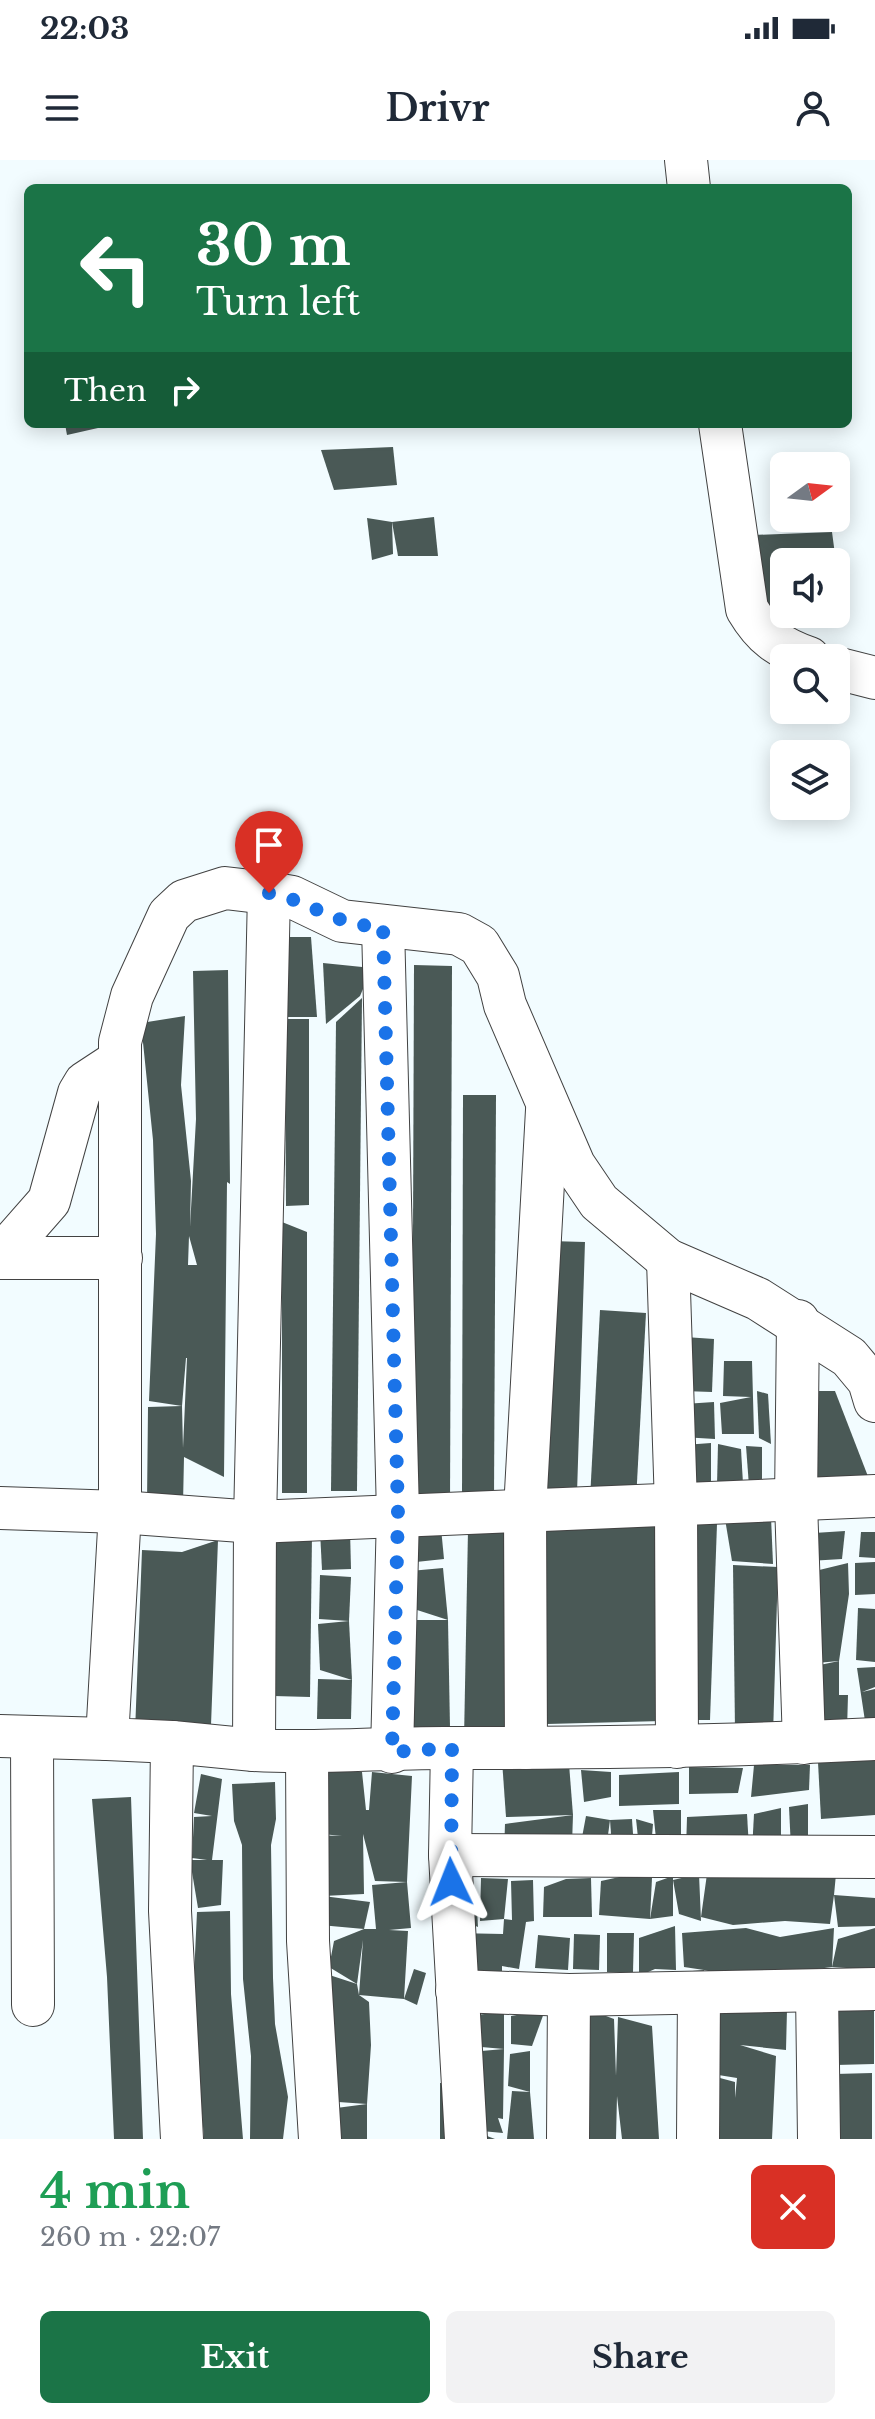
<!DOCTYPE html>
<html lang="en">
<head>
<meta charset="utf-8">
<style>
  :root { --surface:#fff; --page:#f2f2f3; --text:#1f2937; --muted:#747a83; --accent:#1b7447 }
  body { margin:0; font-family:"Libre Baskerville",serif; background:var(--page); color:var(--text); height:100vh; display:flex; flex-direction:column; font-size:30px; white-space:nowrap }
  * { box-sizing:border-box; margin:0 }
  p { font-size:26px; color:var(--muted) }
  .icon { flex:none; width:44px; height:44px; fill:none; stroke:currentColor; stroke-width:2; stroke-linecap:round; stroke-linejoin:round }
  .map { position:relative; height:1979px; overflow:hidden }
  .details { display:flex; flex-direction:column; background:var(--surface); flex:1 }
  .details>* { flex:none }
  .banner { position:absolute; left:24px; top:24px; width:828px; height:244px; border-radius:12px; box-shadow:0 4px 20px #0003; background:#1b7447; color:#fff; overflow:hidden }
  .needle { width:52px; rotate:75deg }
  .fabs { position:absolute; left:770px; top:292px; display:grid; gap:16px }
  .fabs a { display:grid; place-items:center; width:80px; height:80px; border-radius:12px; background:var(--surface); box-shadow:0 4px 20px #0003; font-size:40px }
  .pin { position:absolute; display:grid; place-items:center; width:68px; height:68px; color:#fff; margin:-82px -34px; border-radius:50% 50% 50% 0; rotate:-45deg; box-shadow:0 0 8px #0007 }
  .pin .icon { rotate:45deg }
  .me { position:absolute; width:88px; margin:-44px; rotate:358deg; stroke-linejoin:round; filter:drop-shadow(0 0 6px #0008) }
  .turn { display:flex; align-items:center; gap:28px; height:168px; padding:0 40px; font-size:36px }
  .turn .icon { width:104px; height:104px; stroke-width:2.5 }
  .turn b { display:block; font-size:56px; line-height:68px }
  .then { display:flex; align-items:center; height:76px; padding:0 40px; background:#0003; gap:16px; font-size:30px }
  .round { display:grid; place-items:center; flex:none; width:84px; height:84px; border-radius:12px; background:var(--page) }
  .overview { display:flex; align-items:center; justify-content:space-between; height:136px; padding:0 40px }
  h1 { font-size:48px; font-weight:800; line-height:60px; color:#1e9e55 }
  .primary-button { display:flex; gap:16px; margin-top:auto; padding:16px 40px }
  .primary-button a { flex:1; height:92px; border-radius:12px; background:var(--accent); color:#fff; font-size:32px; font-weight:800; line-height:92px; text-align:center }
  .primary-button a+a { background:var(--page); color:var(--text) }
  .status { display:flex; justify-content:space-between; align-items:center; height:56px; padding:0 40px; background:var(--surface); direction:ltr }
  .status svg { height:22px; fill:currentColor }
  header { display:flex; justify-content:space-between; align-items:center; height:104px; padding:0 40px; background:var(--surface); font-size:36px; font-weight:800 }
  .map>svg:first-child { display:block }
  .building { fill:#4a5956; fill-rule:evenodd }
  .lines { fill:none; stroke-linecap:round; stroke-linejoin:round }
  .minor-casing { stroke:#424242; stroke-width:44 }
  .minor { stroke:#fff; stroke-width:42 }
  .route { stroke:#1a73e8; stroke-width:14; stroke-dasharray:0 25.2 }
</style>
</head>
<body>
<div class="status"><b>22:03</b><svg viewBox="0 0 49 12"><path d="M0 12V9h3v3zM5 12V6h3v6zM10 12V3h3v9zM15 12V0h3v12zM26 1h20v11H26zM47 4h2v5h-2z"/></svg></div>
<header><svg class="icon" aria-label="menu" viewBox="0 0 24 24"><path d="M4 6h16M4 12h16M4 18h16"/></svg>Drivr<svg class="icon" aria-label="person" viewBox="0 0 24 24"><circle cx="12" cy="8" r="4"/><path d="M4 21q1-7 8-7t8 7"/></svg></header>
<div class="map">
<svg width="875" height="1979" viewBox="0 0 875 1979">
  <rect width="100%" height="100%" fill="#f2fcff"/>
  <g class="building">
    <path d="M65,264H97L98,268L67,275Z"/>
    <path d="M393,287L397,325L334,330L321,290Z"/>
    <path d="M434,357L438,396H398L392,362Z"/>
    <path d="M367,358L392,362L393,394L372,400Z"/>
    <path d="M832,372L836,402H784V457H770L754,375Z"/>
    <path d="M836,415H838L843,453L836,454Z"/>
    <path d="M275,777H311L317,857H285Z"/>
    <path d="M323,803L372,808L360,836L326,864Z"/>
    <path d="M414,805L452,806L450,1345H412Z"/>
    <path d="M228,810L230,1024L227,1022L224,1317L184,1297L183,1344L147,1343L148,1247L182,1246L149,1241L156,1074L153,980L141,863L185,856L181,925L191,1021L190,1067L196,959L193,811ZM189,1076L197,1105H188ZM186,1198H187L183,1288L182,1246Z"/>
    <path d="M362,838L357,1331H331L336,862Z"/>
    <path d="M285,859H309V1045L286,1046Z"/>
    <path d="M463,935H496L494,1340H462Z"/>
    <path d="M282,1062L307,1072V1333H282Z"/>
    <path d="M550,1081L585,1082L577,1333L542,1332Z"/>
    <path d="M600,1150L646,1153L636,1341L590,1339Z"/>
    <path d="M685,1177L714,1179L712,1232L683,1231Z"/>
    <path d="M724,1201H752L754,1274H722L720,1243L751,1237L723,1236Z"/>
    <path d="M757,1231L768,1234L771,1284L759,1278Z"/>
    <path d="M807,1231H835L869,1319H808Z"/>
    <path d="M714,1242L715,1279L682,1277L684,1244Z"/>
    <path d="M711,1283V1327L683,1326L684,1285Z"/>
    <path d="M718,1284L741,1289L743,1324L717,1325Z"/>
    <path d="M746,1286L762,1287V1325L749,1326Z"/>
    <path d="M691,1356L717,1364L710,1560H683Z"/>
    <path d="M771,1357L773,1404L732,1401L725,1359Z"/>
    <path d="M656,1361L662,1561L547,1564L542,1364Z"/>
    <path d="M518,1365L510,1585L464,1579L468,1370Z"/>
    <path d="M441,1368L444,1399L416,1402L413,1371Z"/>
    <path d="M350,1370L351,1409L322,1410L320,1371Z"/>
    <path d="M845,1371L842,1399L809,1401L814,1373Z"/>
    <path d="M861,1372H875V1398L859,1397Z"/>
    <path d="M276,1375H312L310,1537L274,1536Z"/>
    <path d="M218,1380L211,1565L135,1572L142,1390L182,1392Z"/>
    <path d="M875,1402V1434L855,1435V1403Z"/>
    <path d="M848,1403L849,1434L839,1501V1535H848L847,1570H811L810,1507L839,1501L805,1504L811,1412Z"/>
    <path d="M733,1405L778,1407L773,1575L735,1571Z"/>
    <path d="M443,1408L448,1460L414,1449L410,1411Z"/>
    <path d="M320,1415L351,1417L349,1461L319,1459Z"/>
    <path d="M858,1448L875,1449V1502L856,1500Z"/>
    <path d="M406,1460H448L450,1568L409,1569Z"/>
    <path d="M349,1461L352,1520L320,1510L318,1464Z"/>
    <path d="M875,1507V1527L862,1532L875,1529V1561H865L857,1508Z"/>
    <path d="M318,1519L352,1520L351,1559H317Z"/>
    <path d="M875,1598V1655L821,1659L818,1602Z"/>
    <path d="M502,1600L569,1604L573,1655L506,1657Z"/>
    <path d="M754,1605H810L809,1630L751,1637Z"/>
    <path d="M689,1607L743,1608L738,1633L689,1634Z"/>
    <path d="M581,1610L611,1612V1637L584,1642Z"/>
    <path d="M311,1611L362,1612L366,1650H369L372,1612L412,1616L407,1722L411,1768L389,1770L408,1771L404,1839L414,1809L426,1813L417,1845L404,1839L359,1835L363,1780L357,1824L329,1807L334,1781L364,1769H376L372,1725L407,1722L375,1721L363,1674L364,1734L323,1736L313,1675L342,1676L322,1674Z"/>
    <path d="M679,1612V1644L619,1646V1615Z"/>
    <path d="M201,1614L222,1619L212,1700H223L221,1745L198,1748L190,1700H207L192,1698L194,1657L212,1656L194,1653Z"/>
    <path d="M275,1622L276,1659L271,1685L273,1818L275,1864L288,1937L283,1979H250L251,1896L243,1819L242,1685L234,1661L232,1624Z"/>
    <path d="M131,1637L143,1979H114L107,1817L92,1639Z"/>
    <path d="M808,1644V1697L791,1689L789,1647Z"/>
    <path d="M781,1648V1686L752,1691L754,1654Z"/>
    <path d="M653,1650H681V1687L657,1688Z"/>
    <path d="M747,1654L749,1688L686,1689L687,1657Z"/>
    <path d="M573,1655L572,1684L504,1694L505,1664Z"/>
    <path d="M586,1656L610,1660L606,1690L580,1688Z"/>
    <path d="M632,1659L634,1689L612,1687L610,1660Z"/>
    <path d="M636,1659L653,1664L651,1688L639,1687Z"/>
    <path d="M699,1714L701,1761L679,1754L673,1720V1756L650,1759L656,1722L673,1716V1720Z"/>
    <path d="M707,1714L755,1718L836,1714L834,1735L875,1738V1766L838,1767L834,1735L830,1764L785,1761L733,1765L701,1757Z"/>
    <path d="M624,1716L652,1718L650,1759L599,1755L601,1721Z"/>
    <path d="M481,1718L508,1719L504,1759L512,1760L511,1721L533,1720L534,1761L526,1762L519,1809L502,1806V1821L473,1831L454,1773L503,1774L504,1759L480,1761Z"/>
    <path d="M591,1718L592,1757H543L544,1727L566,1719Z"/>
    <path d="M476,1732L478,1767L455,1757V1735Z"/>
    <path d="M323,1736L370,1742L364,1769L320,1765Z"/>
    <path d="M230,1751L231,1834L243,1979H204L193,1837L197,1752Z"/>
    <path d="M675,1766L676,1810L655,1809L639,1816V1778Z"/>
    <path d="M746,1768L780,1777L834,1768L832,1807L742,1819L704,1810L707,1826L683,1824L681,1812L704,1810L684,1807L682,1773Z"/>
    <path d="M875,1768V1810L832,1807L838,1779Z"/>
    <path d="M607,1773H634L633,1812H607Z"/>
    <path d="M574,1774L600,1775L599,1810L573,1809Z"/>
    <path d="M538,1775L570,1778L568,1810L535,1808Z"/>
    <path d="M311,1809L357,1824L359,1835L369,1842L371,1885L367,1944L324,1941Z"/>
    <path d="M835,1835H874V1904L836,1905Z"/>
    <path d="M574,1844L614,1859L616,1916L618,1857L652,1866L659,1979H622L617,1936L616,1979H574Z"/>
    <path d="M705,1848L737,1853L787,1850L786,1890L740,1885L776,1896L772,1979H703L705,1914L735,1922V1938L737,1918L706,1913Z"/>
    <path d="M545,1850L532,1886L511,1884V1856Z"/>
    <path d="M504,1852V1889L503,1959L498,1958L503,1973L471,1970L495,1979H472L471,1970V1951L475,1952L470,1933L484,1931H475L470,1892L504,1889L470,1886L475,1855Z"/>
    <path d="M530,1891V1932L508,1926L510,1894Z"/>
    <path d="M872,1913V1979H835V1914Z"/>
    <path d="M440,1923H454L456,1979H440Z"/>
    <path d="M512,1931L530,1932L534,1979H507Z"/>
    <path d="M367,1944V1979H322L321,1950Z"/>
  </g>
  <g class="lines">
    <defs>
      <g id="minor">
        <path d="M686,0L689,28"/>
        <path d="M720,264L747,449C763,476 778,487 809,498"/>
        <path d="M836,508L875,518"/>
        <path d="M269,733L255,1362L254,1590C322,1594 388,1587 455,1588C595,1588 735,1586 875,1579"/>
        <path d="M383,766L398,1354L392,1592"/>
        <path d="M0,1097L49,1041L79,933L85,923L120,900"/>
        <path d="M0,1098H121"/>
        <path d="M668,1100L676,1345L677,1587"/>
        <path d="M798,1161L796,1342L804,1583"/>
        <path d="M0,1348L120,1352L255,1362L875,1336"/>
        <path d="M0,1576L107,1579"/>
        <path d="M32,1577L33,1845"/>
        <path d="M172,1582L107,1579L120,1352V882L132,836L169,755L184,741L225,728L269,733L292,737L342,761L459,774L479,785L498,816L505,845L574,1005L599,1042L668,1100L758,1139L849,1197L869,1221L875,1241"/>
        <path d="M452,1588L450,1695L466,1979"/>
        <path d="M526,1588L525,1350L547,950"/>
        <path d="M307,1593L308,1781L320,1979"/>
        <path d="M450,1695L875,1697"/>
        <path d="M457,1831L569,1835L875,1829"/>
        <path d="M817,1832L819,1979"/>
        <path d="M182,1979L170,1751L172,1582L254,1590"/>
        <path d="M568,1979L569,1835"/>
        <path d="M698,1979L699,1833"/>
      </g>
    </defs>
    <use href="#minor" class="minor-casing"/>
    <use href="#minor" class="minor"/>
  </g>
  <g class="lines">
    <path class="route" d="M269,733C309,740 340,769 383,766L398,1354L392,1592L452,1588L451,1722"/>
  </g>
</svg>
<div class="fabs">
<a><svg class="needle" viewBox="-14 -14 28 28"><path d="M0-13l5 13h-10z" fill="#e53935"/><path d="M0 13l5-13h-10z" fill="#747a83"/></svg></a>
<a><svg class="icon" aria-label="sound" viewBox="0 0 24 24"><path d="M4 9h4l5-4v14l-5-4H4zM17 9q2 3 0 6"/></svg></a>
<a><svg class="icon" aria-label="search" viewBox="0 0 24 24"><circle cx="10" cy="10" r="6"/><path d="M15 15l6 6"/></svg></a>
<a><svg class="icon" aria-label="layers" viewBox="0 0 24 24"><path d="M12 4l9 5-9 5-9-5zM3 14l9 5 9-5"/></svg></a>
</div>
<div class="pin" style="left:269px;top:733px;background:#d93025"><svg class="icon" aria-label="arrive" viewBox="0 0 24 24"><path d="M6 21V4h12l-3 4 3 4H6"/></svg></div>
<svg class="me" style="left:451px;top:1722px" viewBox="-20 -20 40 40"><path d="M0-17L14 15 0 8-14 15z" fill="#1a73e8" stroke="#fff" stroke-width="4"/></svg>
<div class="banner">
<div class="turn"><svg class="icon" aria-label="left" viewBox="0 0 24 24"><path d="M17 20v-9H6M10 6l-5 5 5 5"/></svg><div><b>30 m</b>Turn left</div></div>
<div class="then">Then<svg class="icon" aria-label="right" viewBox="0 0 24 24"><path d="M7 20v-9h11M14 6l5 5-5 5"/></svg></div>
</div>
</div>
<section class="details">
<div class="overview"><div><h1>4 min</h1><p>260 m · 22:07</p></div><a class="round" style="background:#d93025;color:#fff"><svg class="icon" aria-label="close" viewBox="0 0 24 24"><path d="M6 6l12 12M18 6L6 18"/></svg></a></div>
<div class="primary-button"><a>Exit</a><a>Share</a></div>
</section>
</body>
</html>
